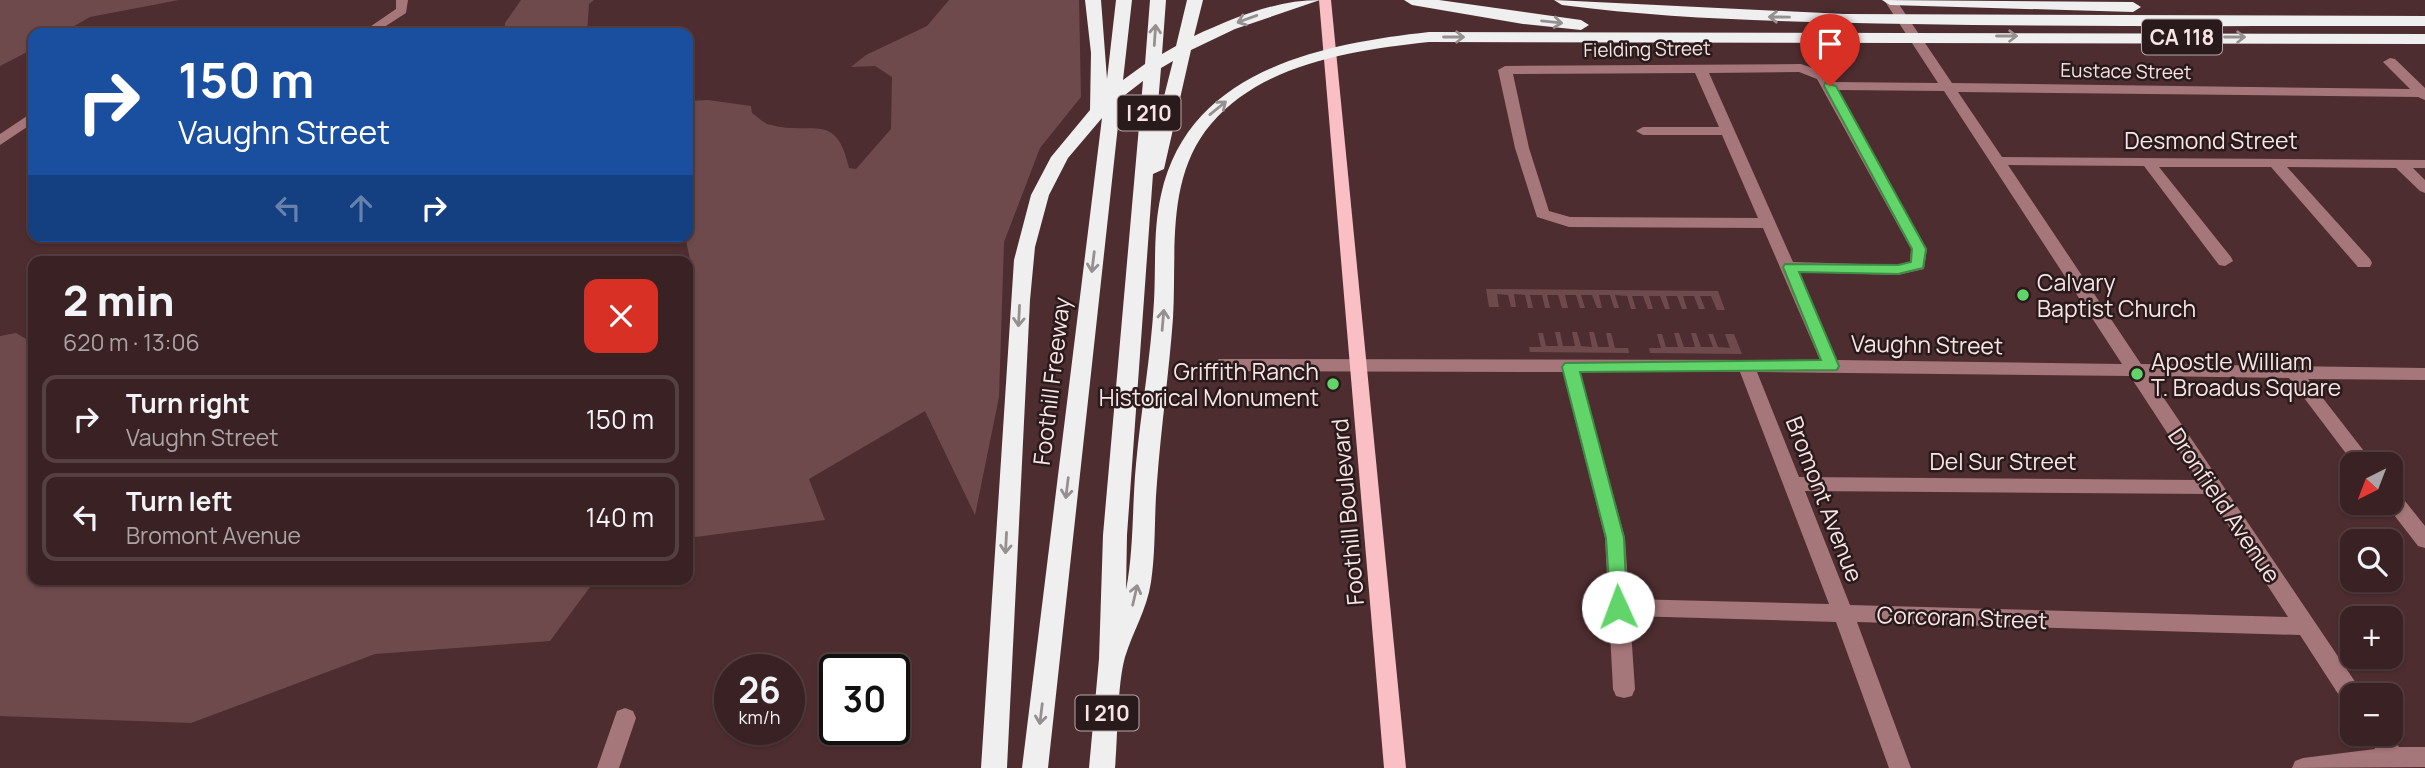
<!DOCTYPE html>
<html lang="en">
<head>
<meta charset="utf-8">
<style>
  :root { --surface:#3a2224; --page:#452f31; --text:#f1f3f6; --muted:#aba4a6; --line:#543f41 }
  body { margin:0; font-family:Manrope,sans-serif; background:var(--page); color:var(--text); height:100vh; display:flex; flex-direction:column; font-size:26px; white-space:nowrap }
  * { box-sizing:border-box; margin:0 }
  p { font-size:23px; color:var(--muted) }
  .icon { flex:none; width:38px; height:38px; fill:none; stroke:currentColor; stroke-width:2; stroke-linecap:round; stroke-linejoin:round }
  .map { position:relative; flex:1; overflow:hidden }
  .drawer { position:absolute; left:28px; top:256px; width:665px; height:329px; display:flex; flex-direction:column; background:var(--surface); border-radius:14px; box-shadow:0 2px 5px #0004,0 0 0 2px var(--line) }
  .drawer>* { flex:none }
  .banner { position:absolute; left:28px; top:28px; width:665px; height:214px; border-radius:14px; box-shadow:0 2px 5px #0004,0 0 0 2px var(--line); background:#1a4fa0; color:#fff; overflow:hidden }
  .needle { width:46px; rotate:222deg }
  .controls { position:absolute; left:2340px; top:452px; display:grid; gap:14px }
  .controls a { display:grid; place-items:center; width:63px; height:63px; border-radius:14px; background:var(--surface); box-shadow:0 2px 5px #0004,0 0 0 2px var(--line); font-size:35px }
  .speed { position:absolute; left:714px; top:654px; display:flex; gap:14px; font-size:35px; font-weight:700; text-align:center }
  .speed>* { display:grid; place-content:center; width:91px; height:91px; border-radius:50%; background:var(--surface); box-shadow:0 2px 5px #0004,0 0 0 2px var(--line); line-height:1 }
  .speed small { font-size:18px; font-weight:400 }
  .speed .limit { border:4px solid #111; border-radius:10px; background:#fff; color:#111 }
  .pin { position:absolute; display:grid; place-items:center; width:60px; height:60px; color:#fff; margin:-72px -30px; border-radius:50% 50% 50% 0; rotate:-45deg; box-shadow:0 0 7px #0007 }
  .pin .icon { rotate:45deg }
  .me { position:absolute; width:77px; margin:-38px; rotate:358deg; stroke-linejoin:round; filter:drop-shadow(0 0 5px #0008) }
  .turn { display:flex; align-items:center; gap:24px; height:147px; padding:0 35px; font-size:32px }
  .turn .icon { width:91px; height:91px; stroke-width:2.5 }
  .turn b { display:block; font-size:49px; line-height:60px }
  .lanes { display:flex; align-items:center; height:66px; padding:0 35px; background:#0003; justify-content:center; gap:35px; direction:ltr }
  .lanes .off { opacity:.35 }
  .round { display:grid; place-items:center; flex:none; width:74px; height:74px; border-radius:14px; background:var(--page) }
  .overview { display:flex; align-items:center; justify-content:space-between; height:119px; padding:0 35px }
  h1 { font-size:42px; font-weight:800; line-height:52px }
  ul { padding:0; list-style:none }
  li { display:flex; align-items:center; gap:21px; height:88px; margin:0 14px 10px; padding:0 21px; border:4px solid var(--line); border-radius:14px }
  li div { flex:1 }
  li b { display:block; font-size:26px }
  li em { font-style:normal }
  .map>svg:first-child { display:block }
  .green { fill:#6e4a4d }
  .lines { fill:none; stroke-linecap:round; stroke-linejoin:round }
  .minor { fill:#a5767a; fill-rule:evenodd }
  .major { fill:#fabfc4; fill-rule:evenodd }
  .highway { fill:#efefef; fill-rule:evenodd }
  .oneway { stroke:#968f90 }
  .route { fill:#61d56a; stroke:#3f8a45; stroke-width:2 }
  .poi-dot { fill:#61d56a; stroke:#291a1b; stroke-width:2.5 }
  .labels { text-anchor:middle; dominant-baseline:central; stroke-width:5; stroke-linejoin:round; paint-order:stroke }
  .far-street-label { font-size:19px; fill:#f9e4e5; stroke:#291a1b }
  .shield { fill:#291a1b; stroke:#bba7a8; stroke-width:2 }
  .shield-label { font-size:21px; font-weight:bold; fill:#f9e4e5 }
  .street-label { font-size:23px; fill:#f9e4e5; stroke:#291a1b }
  .poi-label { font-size:23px; fill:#f9e4e5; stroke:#291a1b; text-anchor:start }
</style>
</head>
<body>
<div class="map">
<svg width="2425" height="768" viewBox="0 0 2425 768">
  <rect width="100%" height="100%" fill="#4d2d30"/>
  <g class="green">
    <path d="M0,0H179L90,17L62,33H33V49L0,66Z"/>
    <path d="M521,0H594L589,4L587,33H505V23Z"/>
    <path d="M949,0H1079L1081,97L1040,148L1004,242L999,397L975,515L925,411L809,479L825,520L688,538L690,259L685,236H688V101L708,100L751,106L752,113C758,117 764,124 771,125C813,136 836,110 849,168L856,169L891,129L892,77L875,66L851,67L866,55L927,26Z"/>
    <path d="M1486,289L1718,291L1725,310H1717L1711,296H1700L1705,309H1699L1694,296H1683L1687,309H1682L1677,296H1666L1670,309H1665L1660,296H1649L1653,309H1648L1643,296H1632L1636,309H1631L1627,296L1615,295L1619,308H1614L1610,295H1599L1602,308H1597L1592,295H1581L1585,308H1580L1576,295H1565L1568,308H1562L1558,295H1547L1550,308H1545L1542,295H1530L1533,308H1528L1525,295L1514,294L1516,307H1511L1508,295L1497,294L1499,307H1489Z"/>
    <path d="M1555,332H1560L1563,346H1575L1572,332H1577L1581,346L1592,347L1589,332H1594L1598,347H1609L1606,333H1611L1615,348H1628L1629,353L1530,352L1529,347H1541L1538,333H1543L1546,346H1558Z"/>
    <path d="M16,333L33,343V579H596L550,641L375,654L191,723L0,716V336Z"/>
    <path d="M1674,333H1679L1684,347H1695L1691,333H1696L1701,347H1713L1708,334H1713L1718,347L1730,348L1725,334H1734L1742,354L1650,353L1649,348H1661L1657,334H1662L1666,347H1678Z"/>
  </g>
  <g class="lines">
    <g class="minor">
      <path d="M396,0H408L406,13L375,33H361L396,9Z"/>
      <path d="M1884,0H1896L1952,83L2410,89L2383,62L2390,58L2395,59L2425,88V100L2418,97L1958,92L2002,157L2425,160V168H2413L2425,180V193L2420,191L2396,168L2287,167L2370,259L2372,263L2370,267H2358L2271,167H2159L2231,257L2233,261L2225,266L2219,265L2144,166L2008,165L2141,364L2425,368V380L2308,379L2374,464H2354L2289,378L2149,376L2360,689L2362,695H2352V705L2344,703L2300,635L1857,622L1911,768H1889L1836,622L1630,616L1635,689L1632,696L1624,698L1616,696L1613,689L1605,538L1563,372L1219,371L1210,365L1219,359L1820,360L1763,228L1569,227L1537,217L1515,148L1498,70L1505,66L1801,64L1827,73L1832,82L1938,83ZM1799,72L1817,79L1911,249L1910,262L1898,265L1793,262L1709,73ZM1695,73L1719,127H1643L1636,131L1643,135H1722L1758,218L1570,217L1549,211L1529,148L1513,74ZM1837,90L1944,91L2122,364L1837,360L1798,272L1898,275L1924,269L1927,249ZM1580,372H1740L1829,604L1629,599L1625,538ZM1757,372L2130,376L2198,480L1799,477ZM1805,491L2208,494L2288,617L1850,605Z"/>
      <path d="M33,112V123L0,145V134Z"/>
      <path d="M2390,489L2397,491L2425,526V548L2418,546L2384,502H2390Z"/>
      <path d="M625,708L633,711L636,718L619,768H597L617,711Z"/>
      <path d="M2366,733H2390L2399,747H2425V767L2292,768L2295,761L2303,758L2375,749Z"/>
    </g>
    <path class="major" d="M1319,0H1331L1406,768H1384Z"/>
    <g class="highway">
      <path d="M1085,0H1101L1107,79L1116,0H1132L1123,80L1145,64L1150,0H1166L1162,54L1176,46L1187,0H1203L1194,36C1234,18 1275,0 1320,0L1235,29L1191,50L1164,169L1153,174L1127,535L1126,590C1134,549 1132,506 1136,464C1141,410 1151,356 1154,301C1156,266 1153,230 1161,195C1188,70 1321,44 1429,32L2425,34V44L1429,42C1354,50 1263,63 1211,124C1165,178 1177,253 1173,318C1169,373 1161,427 1157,482C1154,515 1156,549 1151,582C1147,609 1133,631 1125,657C1117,686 1118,736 1115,768H1089L1099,659L1103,535L1143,81L1121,98L1048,768H1022L1102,118L1068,158L1049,195L1035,247L1030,300L1007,768H981L1014,260L1031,195L1051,157L1090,110L1091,53ZM1173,61L1156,128L1161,68Z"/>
      <path d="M1404,0H1439L1581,20L1589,25L1581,30L1523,24L1412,5Z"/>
      <path d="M1554,0L1844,14L2425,16V26C2254,26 2082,27 1911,24C1794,22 1678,20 1562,5Z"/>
      <path d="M1882,0L2133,2L2141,7L2133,12L1890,5Z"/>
    </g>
  </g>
  <defs><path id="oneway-shaft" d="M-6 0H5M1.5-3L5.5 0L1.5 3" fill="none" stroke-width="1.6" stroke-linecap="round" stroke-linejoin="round" transform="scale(1.75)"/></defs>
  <g class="oneway">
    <use href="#oneway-shaft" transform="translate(1779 17) rotate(-179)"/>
    <use href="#oneway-shaft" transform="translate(1247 19) rotate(160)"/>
    <use href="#oneway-shaft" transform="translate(1552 22) rotate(6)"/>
    <use href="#oneway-shaft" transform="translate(1155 35) rotate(-86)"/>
    <use href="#oneway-shaft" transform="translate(2007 36)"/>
    <use href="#oneway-shaft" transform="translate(1454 37)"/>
    <use href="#oneway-shaft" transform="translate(2235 37)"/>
    <use href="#oneway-shaft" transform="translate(1218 108) rotate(-39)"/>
    <use href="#oneway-shaft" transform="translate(1093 262) rotate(97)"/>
    <use href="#oneway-shaft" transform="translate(1019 316) rotate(93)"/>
    <use href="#oneway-shaft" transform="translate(1163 320) rotate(-85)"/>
    <use href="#oneway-shaft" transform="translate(1067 488) rotate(97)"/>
    <use href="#oneway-shaft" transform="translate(1006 543) rotate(93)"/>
    <use href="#oneway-shaft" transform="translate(1135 595) rotate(-77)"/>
    <use href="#oneway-shaft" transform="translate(1041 714) rotate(97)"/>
  </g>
  <path class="route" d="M1825,83L1836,86L1926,249L1923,268L1898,274L1799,272L1839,366L1837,370L1580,372L1624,538L1627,607L1625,613H1611L1606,538L1562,367L1565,363L1821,360L1783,267L1785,264L1898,265L1911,262L1912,249L1824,86Z"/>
  <g class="poi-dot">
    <circle cx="2023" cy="295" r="7"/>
    <circle cx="2137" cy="374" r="7"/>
    <circle cx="1333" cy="384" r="7"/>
  </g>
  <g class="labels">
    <g class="far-street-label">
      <text transform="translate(1647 49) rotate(-1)">Fielding Street</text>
      <text transform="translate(2126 71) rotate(1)">Eustace Street</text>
    </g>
    <g class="shield">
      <rect x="2142" y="19.5" width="80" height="35" rx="5"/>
      <rect x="1117.5" y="95.5" width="63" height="35" rx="5"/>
      <rect x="1075.5" y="695.5" width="63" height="35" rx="5"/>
    </g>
    <g class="shield-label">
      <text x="2182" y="37">CA 118</text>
      <text x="1149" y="113">I 210</text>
      <text x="1107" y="713">I 210</text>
    </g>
    <g class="street-label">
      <text x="2211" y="140">Desmond Street</text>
      <text transform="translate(1927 344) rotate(1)">Vaughn Street</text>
      <text transform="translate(1051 381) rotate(-83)">Foothill Freeway</text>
      <text x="2003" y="461">Del Sur Street</text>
      <text transform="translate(1825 499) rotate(69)">Bromont Avenue</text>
      <text transform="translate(2225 505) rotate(56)">Dronfield Avenue</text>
      <text transform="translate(1347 512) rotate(-95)">Foothill Boulevard</text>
      <text transform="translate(1962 617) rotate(2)">Corcoran Street</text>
    </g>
    <g class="poi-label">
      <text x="2037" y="282">Calvary<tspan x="2037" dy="26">Baptist Church</tspan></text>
      <text x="2151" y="361">Apostle William<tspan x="2151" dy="26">T. Broadus Square</tspan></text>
      <text x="1319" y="371" text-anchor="end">Griffith Ranch<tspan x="1319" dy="26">Historical Monument</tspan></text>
    </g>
  </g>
</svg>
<div class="controls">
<a><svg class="needle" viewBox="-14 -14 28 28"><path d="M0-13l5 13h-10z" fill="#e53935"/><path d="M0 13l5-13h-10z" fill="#aba4a6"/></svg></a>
<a><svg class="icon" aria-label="search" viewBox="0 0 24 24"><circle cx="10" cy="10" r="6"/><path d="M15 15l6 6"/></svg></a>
<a>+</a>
<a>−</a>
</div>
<div class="speed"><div>26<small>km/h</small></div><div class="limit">30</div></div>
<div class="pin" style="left:1830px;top:86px;background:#d93025"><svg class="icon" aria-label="arrive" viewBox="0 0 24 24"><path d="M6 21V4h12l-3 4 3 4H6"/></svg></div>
<svg class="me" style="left:1618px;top:607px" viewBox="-20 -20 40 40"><circle r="19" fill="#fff"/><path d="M0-13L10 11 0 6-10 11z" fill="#61d56a"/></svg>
<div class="banner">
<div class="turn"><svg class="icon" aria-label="right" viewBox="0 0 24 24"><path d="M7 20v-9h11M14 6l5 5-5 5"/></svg><div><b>150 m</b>Vaughn Street</div></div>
<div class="lanes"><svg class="icon off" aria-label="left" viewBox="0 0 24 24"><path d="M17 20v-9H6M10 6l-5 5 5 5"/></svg><svg class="icon off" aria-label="ahead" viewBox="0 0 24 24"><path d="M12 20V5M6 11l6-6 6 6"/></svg><svg class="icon" aria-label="right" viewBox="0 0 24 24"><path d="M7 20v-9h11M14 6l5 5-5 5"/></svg></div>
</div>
<section class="drawer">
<div class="overview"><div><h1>2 min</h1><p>620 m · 13:06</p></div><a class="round" style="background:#d93025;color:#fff"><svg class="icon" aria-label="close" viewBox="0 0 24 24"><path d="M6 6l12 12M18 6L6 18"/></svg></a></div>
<ul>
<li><svg class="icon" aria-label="right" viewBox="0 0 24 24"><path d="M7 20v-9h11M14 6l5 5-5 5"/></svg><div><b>Turn right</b><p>Vaughn Street</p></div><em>150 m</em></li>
<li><svg class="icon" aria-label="left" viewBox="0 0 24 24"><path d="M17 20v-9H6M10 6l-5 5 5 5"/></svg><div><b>Turn left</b><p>Bromont Avenue</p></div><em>140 m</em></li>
</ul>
</section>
</div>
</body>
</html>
